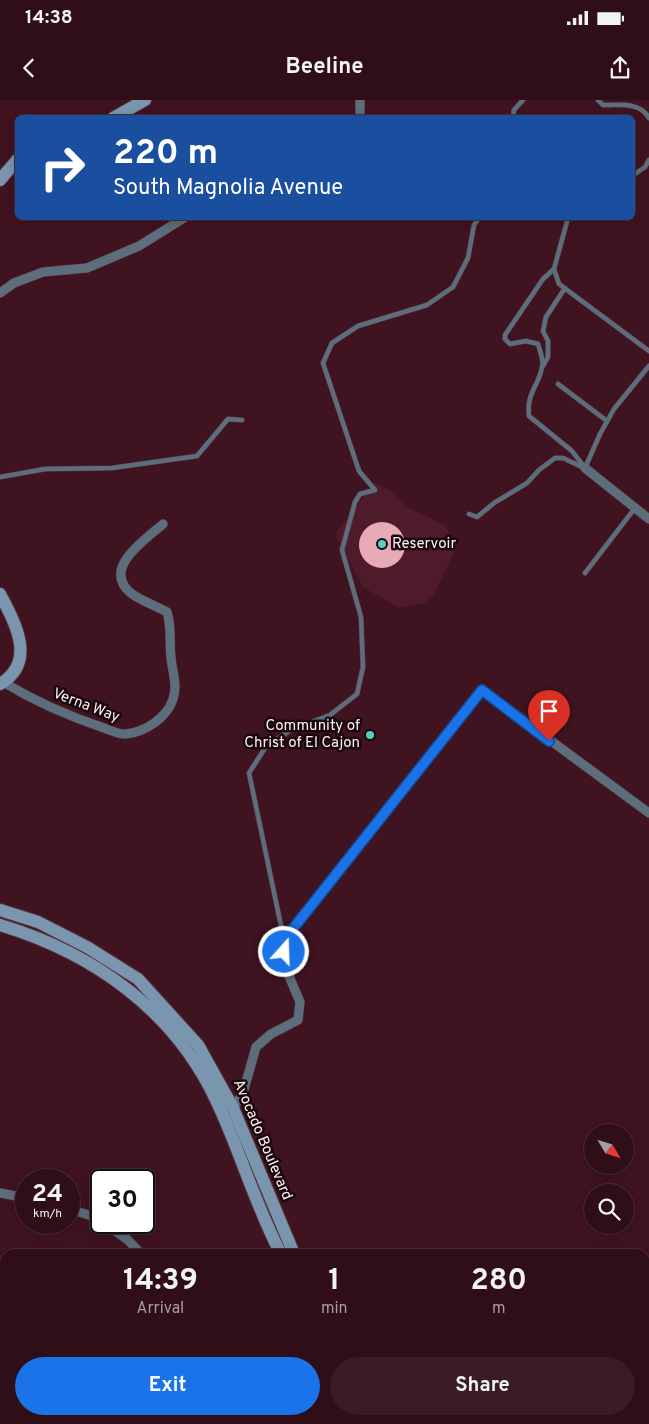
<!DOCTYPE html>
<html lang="en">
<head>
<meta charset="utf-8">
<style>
  :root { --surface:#2f0e17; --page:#3b1c24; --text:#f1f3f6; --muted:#a79ca1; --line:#4a2e36; --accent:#1a73e8 }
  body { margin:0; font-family:Overpass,sans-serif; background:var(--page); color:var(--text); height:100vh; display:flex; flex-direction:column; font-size:19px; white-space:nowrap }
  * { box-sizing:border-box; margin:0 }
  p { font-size:16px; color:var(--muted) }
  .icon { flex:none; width:28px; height:28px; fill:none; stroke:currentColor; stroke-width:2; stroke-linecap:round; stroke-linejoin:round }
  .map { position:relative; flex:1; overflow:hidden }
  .sheet { position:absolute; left:0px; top:1149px; width:650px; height:176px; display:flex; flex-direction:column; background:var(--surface); border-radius:15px 15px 0 0; box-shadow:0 2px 12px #0003,0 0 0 1px var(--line) }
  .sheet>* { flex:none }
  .banner { position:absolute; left:15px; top:15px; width:620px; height:105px; border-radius:8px; box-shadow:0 2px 12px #0003,0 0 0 1px var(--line); background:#1a4fa0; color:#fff; overflow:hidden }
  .needle { width:32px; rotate:128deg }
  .controls { position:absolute; left:584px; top:1024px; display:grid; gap:10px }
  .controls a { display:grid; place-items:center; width:50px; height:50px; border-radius:50%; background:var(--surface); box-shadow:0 2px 12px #0003,0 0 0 1px var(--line); font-size:25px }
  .speed { position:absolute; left:15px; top:1069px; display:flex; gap:10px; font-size:25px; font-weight:700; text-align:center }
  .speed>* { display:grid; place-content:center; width:65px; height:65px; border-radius:50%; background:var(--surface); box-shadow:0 2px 12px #0003,0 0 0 1px var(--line); line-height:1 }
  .speed small { font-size:12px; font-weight:400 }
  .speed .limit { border:2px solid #111; border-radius:8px; background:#fff; color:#111 }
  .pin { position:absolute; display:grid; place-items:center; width:42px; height:42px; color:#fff; margin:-51px -21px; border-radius:50% 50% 50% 0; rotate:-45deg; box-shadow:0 0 5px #0007 }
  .pin .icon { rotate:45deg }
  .me { position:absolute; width:55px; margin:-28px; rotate:20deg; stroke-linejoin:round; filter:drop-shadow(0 0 4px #0008) }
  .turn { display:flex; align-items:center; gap:18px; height:105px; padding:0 15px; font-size:22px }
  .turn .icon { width:65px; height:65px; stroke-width:2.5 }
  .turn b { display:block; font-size:35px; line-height:42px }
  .eta { display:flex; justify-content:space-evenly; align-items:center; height:85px; text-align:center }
  .eta b { font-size:30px; font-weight:700; line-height:35px }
  .button { display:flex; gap:10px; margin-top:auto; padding:10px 15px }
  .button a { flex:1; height:58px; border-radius:30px; background:var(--accent); color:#fff; font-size:20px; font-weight:700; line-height:58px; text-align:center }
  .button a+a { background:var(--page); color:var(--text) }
  .status { display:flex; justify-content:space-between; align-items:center; height:35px; padding:0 25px; background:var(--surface); direction:ltr }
  .status svg { height:14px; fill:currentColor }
  header { display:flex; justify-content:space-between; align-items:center; height:65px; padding:0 15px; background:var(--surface); font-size:22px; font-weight:700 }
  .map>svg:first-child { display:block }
  .built { fill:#4f1b2a }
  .building { fill:#e6abb7 }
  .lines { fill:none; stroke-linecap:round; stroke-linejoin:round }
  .lane-casing { stroke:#59323d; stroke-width:5.5 }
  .street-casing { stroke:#59323d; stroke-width:10 }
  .secondary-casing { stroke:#59323d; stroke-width:14 }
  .lane { stroke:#5c6d7c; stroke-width:4.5 }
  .street { stroke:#5c6d7c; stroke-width:9 }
  .secondary { stroke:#7a96ae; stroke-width:12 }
  .route-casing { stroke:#114b97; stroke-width:12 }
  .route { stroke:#1a73e8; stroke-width:9 }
  .poi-dot { fill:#57cec1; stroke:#1a070b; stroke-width:2 }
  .labels { text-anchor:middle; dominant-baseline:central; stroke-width:5; stroke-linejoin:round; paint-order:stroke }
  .poi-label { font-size:15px; fill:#fcf0f2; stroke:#1a070b; text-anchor:start }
  .street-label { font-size:15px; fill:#fcf0f2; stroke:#1a070b }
</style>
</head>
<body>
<div class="status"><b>14:38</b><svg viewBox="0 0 49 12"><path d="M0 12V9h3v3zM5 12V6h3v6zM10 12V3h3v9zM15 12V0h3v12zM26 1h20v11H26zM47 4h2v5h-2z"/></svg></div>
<header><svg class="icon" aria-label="back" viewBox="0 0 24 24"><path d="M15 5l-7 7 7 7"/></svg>Beeline<svg class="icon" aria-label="share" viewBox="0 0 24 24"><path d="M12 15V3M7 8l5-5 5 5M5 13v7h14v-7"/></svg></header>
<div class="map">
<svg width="649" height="1324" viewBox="0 0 649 1324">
  <rect width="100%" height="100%" fill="#3f131f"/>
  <path class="built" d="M375,383L392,391L409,408L445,425L456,448L434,494L425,503L399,508L363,487L335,434Z"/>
  <circle class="building" cx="382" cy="445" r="23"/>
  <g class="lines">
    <defs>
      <g id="lane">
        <path d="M598,0L603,5C620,5 640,2 649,18"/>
        <path d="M513,18L514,10L523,0"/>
        <path d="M632,76L645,67L649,60"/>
        <path d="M568,118L554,169L559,184L649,251"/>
        <path d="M554,169L543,179L505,235V239L510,244L526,241L538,244C540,251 544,260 542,267C539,286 526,293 529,316L572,351L585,368"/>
        <path d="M543,266L548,257V241L543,231L546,217L565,188"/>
        <path d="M558,284L607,321"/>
        <path d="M585,368L600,334L614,309L649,266"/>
        <path d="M0,377L45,369L112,368L197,356L228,319L242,320"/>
        <path d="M469,414L477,417L494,403L527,383L539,370L555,358H563L584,368"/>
        <path d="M585,473L635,408"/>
        <path d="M284,840L249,673L267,645L291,630L330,615L357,594L363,567L361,517L342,450L355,402L360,394L375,390L359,371L323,263L332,243L358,226L427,205L453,187L468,158L474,125L479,118"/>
      </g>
      <g id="street">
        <path d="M360,0V18"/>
        <path d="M0,193L14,183L43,172L87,168L139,146L184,118"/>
        <path d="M585,368L649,419"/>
        <path d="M3,582C36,602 68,616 104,628C110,630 120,635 126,634C145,632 167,618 173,599C178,585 172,571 171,557C169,542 172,527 167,512C156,506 142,501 132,494C100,469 145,440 163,424"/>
        <path d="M233,1008L243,993L256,947L271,934L298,920L300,902L284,864V840L482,590L649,713"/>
        <path d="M0,1093L26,1098"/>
        <path d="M69,1109L89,1115L101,1121"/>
        <path d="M103,1122L128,1140L141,1154"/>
        <path d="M0,1216L5,1224"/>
        <path d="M645,1301L649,1304"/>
      </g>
      <g id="secondary">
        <path d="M113,18L145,0"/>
        <path d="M0,80L18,59"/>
        <path d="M0,494C14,521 38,562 0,584"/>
        <path d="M0,810L38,822L87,847L138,879L198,945L233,1008L294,1154"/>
        <path d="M0,825C93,853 174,910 216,1000C240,1050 255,1105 281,1154"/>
        <path d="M426,1320L431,1324"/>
        <path d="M448,1320L453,1324"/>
      </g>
    </defs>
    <use href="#lane" class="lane-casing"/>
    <use href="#street" class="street-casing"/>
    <use href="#secondary" class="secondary-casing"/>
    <use href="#lane" class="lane"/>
    <use href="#street" class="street"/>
    <use href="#secondary" class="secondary"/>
  </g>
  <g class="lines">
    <defs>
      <path id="route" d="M284,852V840L482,590L549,641"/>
    </defs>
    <use href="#route" class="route-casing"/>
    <use href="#route" class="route"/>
  </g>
  <g class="poi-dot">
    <circle cx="382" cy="444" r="5"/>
    <circle cx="370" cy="635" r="5"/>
  </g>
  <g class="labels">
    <g class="poi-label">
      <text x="392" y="444">Reservoir</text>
      <text x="360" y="626" text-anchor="end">Community of<tspan x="360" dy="17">Christ of El Cajon</tspan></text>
    </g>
    <g class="street-label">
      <text transform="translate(86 606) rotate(21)">Verna Way</text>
      <text transform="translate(262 1040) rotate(67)">Avocado Boulevard</text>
    </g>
  </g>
</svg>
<div class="controls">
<a><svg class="needle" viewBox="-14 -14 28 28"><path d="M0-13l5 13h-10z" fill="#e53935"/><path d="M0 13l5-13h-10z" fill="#a79ca1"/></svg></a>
<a><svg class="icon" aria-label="search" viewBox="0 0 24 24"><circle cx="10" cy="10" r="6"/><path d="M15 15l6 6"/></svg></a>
</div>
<div class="speed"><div>24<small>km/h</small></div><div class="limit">30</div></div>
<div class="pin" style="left:549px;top:641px;background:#d93025"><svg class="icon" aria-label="arrive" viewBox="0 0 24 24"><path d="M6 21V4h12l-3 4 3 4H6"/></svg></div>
<svg class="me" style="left:284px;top:852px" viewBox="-20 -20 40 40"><circle r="17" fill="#1a73e8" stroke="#fff" stroke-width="3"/><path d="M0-11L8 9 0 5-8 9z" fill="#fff"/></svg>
<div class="banner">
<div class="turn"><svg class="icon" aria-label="right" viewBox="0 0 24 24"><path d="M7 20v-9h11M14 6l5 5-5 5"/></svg><div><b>220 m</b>South Magnolia Avenue</div></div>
</div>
<section class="sheet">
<div class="eta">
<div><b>14:39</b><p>Arrival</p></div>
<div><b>1</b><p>min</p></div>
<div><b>280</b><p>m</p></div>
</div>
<div class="button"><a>Exit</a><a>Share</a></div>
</section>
</div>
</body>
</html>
